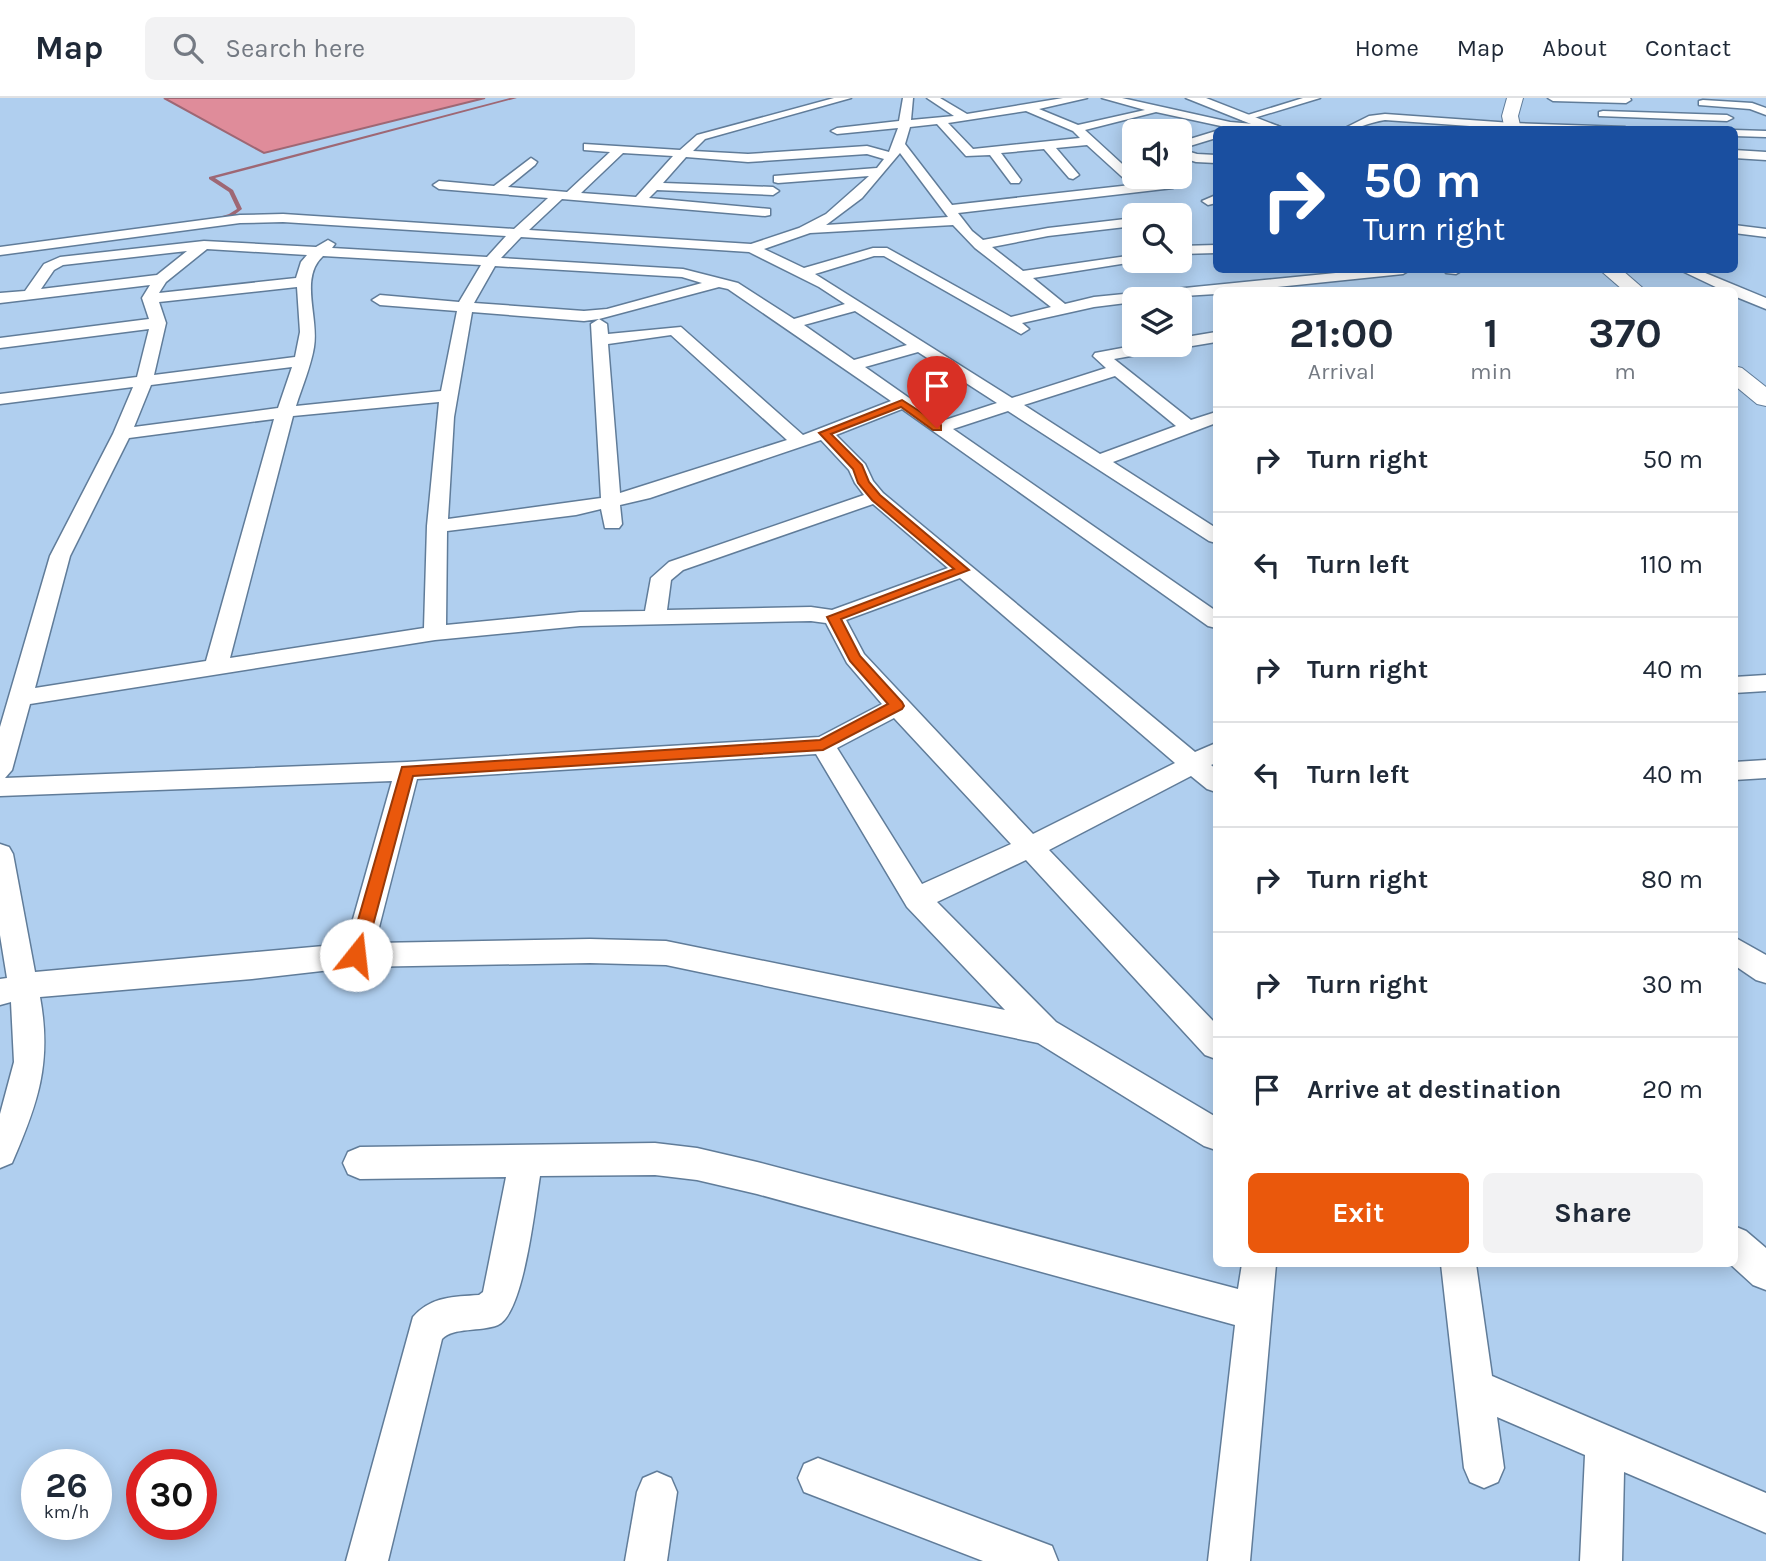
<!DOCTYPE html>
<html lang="en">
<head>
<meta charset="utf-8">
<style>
  :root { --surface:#fff; --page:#f2f2f3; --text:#1f2937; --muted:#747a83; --line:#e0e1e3; --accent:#ea580c }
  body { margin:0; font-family:Karla,sans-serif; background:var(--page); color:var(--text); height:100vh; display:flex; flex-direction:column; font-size:26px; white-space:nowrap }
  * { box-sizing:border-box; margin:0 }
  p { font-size:23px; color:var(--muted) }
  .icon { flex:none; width:38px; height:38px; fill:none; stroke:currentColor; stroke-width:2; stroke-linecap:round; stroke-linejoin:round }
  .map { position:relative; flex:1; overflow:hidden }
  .details { position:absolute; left:1213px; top:189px; width:525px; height:980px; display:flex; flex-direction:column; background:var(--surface); border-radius:10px; box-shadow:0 4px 18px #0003 }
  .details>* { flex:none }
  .banner { position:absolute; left:1213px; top:28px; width:525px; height:147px; border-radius:10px; box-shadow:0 4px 18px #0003; background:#1a4fa0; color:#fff; overflow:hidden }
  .tools { position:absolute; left:1122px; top:21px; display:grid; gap:14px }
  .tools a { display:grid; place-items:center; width:70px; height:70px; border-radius:10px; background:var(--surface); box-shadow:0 4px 18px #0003; font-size:35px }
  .speed { position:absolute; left:21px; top:1351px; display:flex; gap:14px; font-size:35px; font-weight:700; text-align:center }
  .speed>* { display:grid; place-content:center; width:91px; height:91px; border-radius:50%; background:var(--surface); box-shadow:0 4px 18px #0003; line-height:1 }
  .speed small { font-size:18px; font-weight:400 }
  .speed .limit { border:10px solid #d22; background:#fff; color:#111 }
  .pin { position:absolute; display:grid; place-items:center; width:60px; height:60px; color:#fff; margin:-72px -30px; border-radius:50% 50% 50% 0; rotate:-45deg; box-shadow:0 0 7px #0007 }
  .pin .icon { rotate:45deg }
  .me { position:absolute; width:77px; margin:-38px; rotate:16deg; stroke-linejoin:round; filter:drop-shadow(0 0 5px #0008) }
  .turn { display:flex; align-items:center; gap:24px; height:147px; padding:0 35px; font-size:32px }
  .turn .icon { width:91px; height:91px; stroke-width:2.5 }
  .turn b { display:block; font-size:49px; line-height:60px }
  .eta { display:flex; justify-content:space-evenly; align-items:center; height:119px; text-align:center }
  .eta b { font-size:42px; font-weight:700; line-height:49px }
  .button { display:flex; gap:14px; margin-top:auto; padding:14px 35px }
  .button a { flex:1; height:80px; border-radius:10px; background:var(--accent); color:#fff; font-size:28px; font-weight:700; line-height:80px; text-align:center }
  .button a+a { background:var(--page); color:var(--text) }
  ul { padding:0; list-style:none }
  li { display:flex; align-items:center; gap:21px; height:105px; padding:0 35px; border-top:2px solid var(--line) }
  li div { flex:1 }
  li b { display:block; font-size:26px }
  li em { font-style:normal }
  header { display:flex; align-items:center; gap:42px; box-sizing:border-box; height:98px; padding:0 35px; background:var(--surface); border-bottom:2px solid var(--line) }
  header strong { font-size:33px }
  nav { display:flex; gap:38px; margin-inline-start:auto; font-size:24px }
  .search { width:490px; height:63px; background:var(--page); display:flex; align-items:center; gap:18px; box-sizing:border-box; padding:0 24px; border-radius:10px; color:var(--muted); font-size:26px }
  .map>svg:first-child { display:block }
  .water { fill:#df8c9a; stroke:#9e6774; stroke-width:2 }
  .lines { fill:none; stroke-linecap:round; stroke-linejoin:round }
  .stream { fill:#9e6774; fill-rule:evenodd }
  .minor-casing { stroke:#607c99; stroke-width:3 }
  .tertiary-casing { stroke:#607c99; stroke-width:3 }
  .secondary-casing { stroke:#607c99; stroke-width:2 }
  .minor { fill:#fff; fill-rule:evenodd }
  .tertiary { fill:#fff; fill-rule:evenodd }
  .secondary { fill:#fff; fill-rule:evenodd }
  .route { fill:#ea580c; stroke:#983908; stroke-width:2 }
</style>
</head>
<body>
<header>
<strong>Map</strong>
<div class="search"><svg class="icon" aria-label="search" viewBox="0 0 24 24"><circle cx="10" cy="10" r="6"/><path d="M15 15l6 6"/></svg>Search here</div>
<nav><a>Home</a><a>Map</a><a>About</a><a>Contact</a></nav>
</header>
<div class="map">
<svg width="1766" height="1463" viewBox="0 0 1766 1463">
  <rect width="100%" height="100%" fill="#b0cfef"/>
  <path class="water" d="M164,0H485L264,55Z"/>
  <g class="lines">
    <g class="stream">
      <path d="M510,0H517L215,80L233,92L242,111L233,118L212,123L210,122L229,116L237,111L229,94L209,81V79Z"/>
      <path d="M131,131L133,133L87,139L84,137Z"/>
    </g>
    <defs>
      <g id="minor">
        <path d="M834,0H851L705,41L693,53L748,56L867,48L889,54L898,30L837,36L831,33L837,30L899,23L903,0H913L911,22L954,18L927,0H940L967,16L1063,0H1087L1039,11L1078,27L1145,12L1102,0H1122L1230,24L1278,28L1284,31L1230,30L1156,14L1085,32L1144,86L1169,83L1175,87L1173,90L958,115L972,133L983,142L1048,130L1134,120V128L1048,138L992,149L1023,173L1134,157V163H1140L1033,180L1065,206L1094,199L1366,172H1410L1403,176L1248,192H1216V196L1134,201V204L1094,209L1022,225L1029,231L1021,236L884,158H874L815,176L1012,300L1106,270L1093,258L1095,255L1138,247H1173L1165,252L1114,261L1191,322L1216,314V325L1113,364L1216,430V445L1209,443L1008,313L953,331L1216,513V530L1208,528L902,311L836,337L865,366L873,383L883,395L1195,654L1216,645V665L1211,667L1216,671V694L1207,691L1191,678L1049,752L1216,926V961L1205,957L1026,762L937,804L1056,924L1216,1019V1052L1204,1048L1038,945L666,867L590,865L357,869L252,881L40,899C52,965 38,1005 12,1065L0,1070V1016L14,964L11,904L0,907V881L7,880L0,837V746L9,749L13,756L35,874L346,846L392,683L0,698V629L50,458L113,336L133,289L0,306V296L137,279L149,231L0,250V240L149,221L142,200L150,187L0,205V195L25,193L44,166L60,159L204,143L316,149L328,142L335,146L332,150L487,159L506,138L283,124L240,125L0,157V149L240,117L283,116L514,131L548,100L439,91L433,87L439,83L494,88L531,60L537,64L535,67L508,89L567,94L610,54L584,52V46L680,52L697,37ZM1026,13L1073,33L1080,40L973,51L948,25ZM937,26L966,58L990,57L1011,85H1019L1021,82L1001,55L1044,51L1069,80L1073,81L1079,77L1056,50L1087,47L1131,87L952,107L905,46L910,29ZM623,55L673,58L636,99L581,95ZM900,55L948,119L826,127L862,100ZM867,56L884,61L877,70L774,78V84L778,85L869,78L826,116L799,130L751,146L529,132L562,101L765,118L770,117V111L649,100L657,92L773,97L779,93L773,89L663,85L686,59L748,64ZM953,127L975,150L1051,209L1011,219L887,150H873L804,170L764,151L810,135ZM521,139L749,154L819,189L845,206L794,221L738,185L683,171L501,160ZM207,151L307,157L301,164L296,180L159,195L166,184ZM187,153L157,177L41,191L54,172L63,167ZM323,158L481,167L459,204L380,197L372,202L380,207L457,213L441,293L296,308C302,289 311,268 314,249C319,219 299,180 323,158ZM495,168L682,179L702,185L607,211L584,213L474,205ZM297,189L300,234L295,259L154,277L166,225L159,204ZM719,189L728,191L891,303L803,337L681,229L608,236L607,226L599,221ZM855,213L907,247L854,262L804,227ZM472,214L584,223L599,221L591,226L601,400L448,421L454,319ZM671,237L787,342L620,395L608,246ZM918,254L997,305L942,323L865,269ZM292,269L278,310L134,329L151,287ZM1115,278L1176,328L1100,356L1024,307ZM439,304L427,428L424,530L230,560L293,318ZM274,321L206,563L35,590L70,458L129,340ZM821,342L849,372L855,385L864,397L669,464L651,480L645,513L580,514L446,527L447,433L576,417L601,411L605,430H619L622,426L620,407L650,400ZM873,406L948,470L832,512L811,509L667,512L671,482L683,472ZM960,480L1175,665L1033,736L864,556L846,522ZM811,523L826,525L847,565L882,606L819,639L407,664L5,680L12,672L30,606L435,542L580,528ZM894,620L1011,746L922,786L837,650ZM816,656L907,809L1005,912L666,843L590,841L375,845L417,681Z"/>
        <path d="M1303,0H1320L1244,23L1238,20Z"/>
        <path d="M1548,0H1630L1631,2L1626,5L1553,3Z"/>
        <path d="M1703,2L1752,5L1766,10V17L1750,11L1699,7V3Z"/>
        <path d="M1603,13L1727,17L1733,20L1727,23L1599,18V14Z"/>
        <path d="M1385,16L1512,25L1625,29L1630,32L1512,31L1385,22C1369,24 1357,32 1341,32L1369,18Z"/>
        <path d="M1734,32L1766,33V39L1734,38Z"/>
        <path d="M1216,33V40L1180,51L1197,56L1216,57V65L1196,64L1180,59V44Z"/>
        <path d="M1130,35L1134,36V44L1124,38Z"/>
        <path d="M1734,52L1766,54V62L1734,60Z"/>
        <path d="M1216,97V105L1208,107L1202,103Z"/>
        <path d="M1734,127L1766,131V139L1734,135Z"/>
        <path d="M1216,147V155L1180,156V148Z"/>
        <path d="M1444,172H1463L1456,176L1446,175Z"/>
        <path d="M1680,172H1698L1766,200V211L1734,198V192H1722Z"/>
        <path d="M1216,234V244L1180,250L1173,247H1180V240Z"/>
        <path d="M1766,577V593L1734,595V579Z"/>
        <path d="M1766,662V680L1734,682V664Z"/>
        <path d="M1734,839L1766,857V885L1756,882L1734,867Z"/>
        <path d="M655,1045L697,1050L757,1064L1238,1191L1242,1166H1276L1250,1463H1208L1235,1227L757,1096L697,1082L655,1077L540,1078C535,1108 524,1215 498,1227C481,1234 453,1229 442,1241L388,1463H346L413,1219C432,1198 453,1199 479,1197L483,1194L506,1079L360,1081L348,1076L343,1065L348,1054L360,1049Z"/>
        <path d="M1734,1128L1746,1133L1766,1150V1192L1753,1187L1730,1166H1734Z"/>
        <path d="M1441,1166H1476L1492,1278L1766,1395V1435L1624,1374L1622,1463H1580L1585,1357L1497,1319L1504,1370L1498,1384L1484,1390L1470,1384L1464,1370Z"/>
        <path d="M818,1360L1052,1448L1058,1463H983L804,1394L798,1380L804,1366Z"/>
        <path d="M657,1374L671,1380L677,1394L667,1463H625L637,1394L643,1380Z"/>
      </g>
      <path id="tertiary" d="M1186,0H1206L1288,32H1266Z"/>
      <g id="secondary">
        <path d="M1507,0H1523L1518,18L1521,32H1505L1502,18Z"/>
        <path d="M1600,172H1622L1645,192H1623Z"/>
        <path d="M1734,268L1742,270L1766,289V308L1757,306L1734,287Z"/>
      </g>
    </defs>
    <use href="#minor" class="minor-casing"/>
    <use href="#tertiary" class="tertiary-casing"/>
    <use href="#secondary" class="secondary-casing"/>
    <use href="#minor" class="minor"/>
    <use href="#tertiary" class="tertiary"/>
    <use href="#secondary" class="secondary"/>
  </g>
  <path class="route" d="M902,302L941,327V332H933L901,309L831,336L862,367L869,384L880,397L969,472L841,521L860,558L902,604L904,608L902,611L823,652L413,678L365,857L363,862L356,864L350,862L348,857L402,669L820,642L888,606L850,563L827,519L954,471L872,402L858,385L853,371L819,335Z"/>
</svg>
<div class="tools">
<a><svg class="icon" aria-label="sound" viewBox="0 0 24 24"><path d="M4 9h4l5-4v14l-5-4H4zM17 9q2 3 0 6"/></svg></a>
<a><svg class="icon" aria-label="search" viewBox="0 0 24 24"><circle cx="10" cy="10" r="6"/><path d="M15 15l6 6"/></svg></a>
<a><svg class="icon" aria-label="layers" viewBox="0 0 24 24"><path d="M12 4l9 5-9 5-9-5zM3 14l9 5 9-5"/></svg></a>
</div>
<div class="speed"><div>26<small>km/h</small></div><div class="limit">30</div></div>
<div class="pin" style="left:937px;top:330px;background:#d93025"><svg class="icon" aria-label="arrive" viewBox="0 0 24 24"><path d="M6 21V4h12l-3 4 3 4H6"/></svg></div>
<svg class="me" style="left:356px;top:857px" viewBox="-20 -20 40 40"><circle r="19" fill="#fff"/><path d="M0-13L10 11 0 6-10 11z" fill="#ea580c"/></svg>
<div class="banner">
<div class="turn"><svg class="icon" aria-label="right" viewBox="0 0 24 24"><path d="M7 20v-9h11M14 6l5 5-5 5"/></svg><div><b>50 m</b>Turn right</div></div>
</div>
<section class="details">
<div class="eta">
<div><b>21:00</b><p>Arrival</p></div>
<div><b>1</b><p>min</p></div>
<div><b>370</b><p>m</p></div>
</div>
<ul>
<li><svg class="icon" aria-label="right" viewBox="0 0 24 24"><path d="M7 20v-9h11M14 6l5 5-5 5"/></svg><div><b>Turn right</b></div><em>50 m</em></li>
<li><svg class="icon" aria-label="left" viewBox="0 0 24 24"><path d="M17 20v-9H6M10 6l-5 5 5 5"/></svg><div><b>Turn left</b></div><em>110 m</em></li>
<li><svg class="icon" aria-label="right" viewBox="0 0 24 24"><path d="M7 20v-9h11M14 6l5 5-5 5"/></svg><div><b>Turn right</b></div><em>40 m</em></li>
<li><svg class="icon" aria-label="left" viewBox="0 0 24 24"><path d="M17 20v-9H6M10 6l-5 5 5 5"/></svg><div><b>Turn left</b></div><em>40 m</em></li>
<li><svg class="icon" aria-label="right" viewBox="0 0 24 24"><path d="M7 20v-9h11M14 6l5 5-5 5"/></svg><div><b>Turn right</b></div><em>80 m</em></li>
<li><svg class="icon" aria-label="right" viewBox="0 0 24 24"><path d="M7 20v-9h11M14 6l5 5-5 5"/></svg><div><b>Turn right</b></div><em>30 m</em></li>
<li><svg class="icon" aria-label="arrive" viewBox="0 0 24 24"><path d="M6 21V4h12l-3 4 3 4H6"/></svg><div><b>Arrive at destination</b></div><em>20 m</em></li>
</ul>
<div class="button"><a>Exit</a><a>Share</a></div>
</section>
</div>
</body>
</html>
